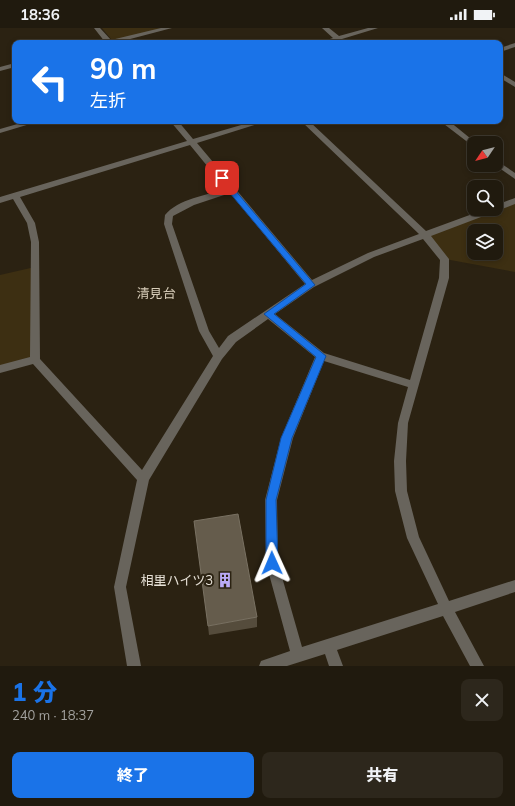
<!DOCTYPE html>
<html lang="ja">
<head>
<meta charset="utf-8">
<style>
  :root { --surface:#201a0e; --page:#2d271c; --text:#f1f3f6; --muted:#a2a19e; --line:#3d382e; --accent:#1a73e8 }
  body { margin:0; font-family:Mulish,"Noto Sans JP",sans-serif; background:var(--page); color:var(--text); height:100vh; display:flex; flex-direction:column; font-size:15px; white-space:nowrap }
  * { box-sizing:border-box; margin:0 }
  p { font-size:13px; color:var(--muted) }
  .icon { flex:none; width:22px; height:22px; fill:none; stroke:currentColor; stroke-width:2; stroke-linecap:round; stroke-linejoin:round }
  .map { position:relative; height:638px; overflow:hidden }
  .side { display:flex; flex-direction:column; background:var(--surface); flex:1 }
  .side>* { flex:none }
  .banner { position:absolute; left:12px; top:12px; width:491px; height:84px; border-radius:8px; box-shadow:0 2px 6px #0003,0 0 0 1px var(--line); background:#1a73e8; color:#fff; overflow:hidden }
  .needle { width:26px; rotate:235deg }
  .buttons { position:absolute; left:467px; top:108px; display:grid; gap:8px }
  .buttons a { display:grid; place-items:center; width:36px; height:36px; border-radius:8px; background:var(--surface); box-shadow:0 2px 6px #0003,0 0 0 1px var(--line); font-size:20px }
  .pin { position:absolute; display:grid; place-items:center; width:34px; height:34px; color:#fff; margin:-17px; border-radius:8px; box-shadow:0 2px 6px #0006 }
  .me { position:absolute; width:44px; margin:-22px; rotate:359deg; stroke-linejoin:round; filter:drop-shadow(0 0 3px #0008) }
  .turn { display:flex; align-items:center; gap:14px; height:84px; padding:0 12px; font-size:18px }
  .turn .icon { width:52px; height:52px; stroke-width:2.5 }
  .turn b { display:block; font-size:28px; line-height:34px }
  .round { display:grid; place-items:center; flex:none; width:42px; height:42px; border-radius:8px; background:var(--page) }
  .overview { display:flex; align-items:center; justify-content:space-between; height:68px; padding:0 12px }
  h1 { font-size:24px; font-weight:800; line-height:30px; color:var(--accent) }
  .button { display:flex; gap:8px; margin-top:auto; padding:8px 12px }
  .button a { flex:1; height:46px; border-radius:8px; background:var(--accent); color:#fff; font-size:16px; font-weight:800; line-height:46px; text-align:center }
  .button a+a { background:var(--page); color:var(--text) }
  .status { display:flex; justify-content:space-between; align-items:center; height:28px; padding:0 20px; background:var(--surface); direction:ltr }
  .status svg { height:11px; fill:currentColor }
  .map>svg:first-child { display:block }
  .green { fill:#3d2f12; fill-rule:evenodd }
  .lines { fill:none; stroke-linecap:round; stroke-linejoin:round }
  .minor { fill:#68645c; fill-rule:evenodd }
  .wall { fill:#554c3c }
  .building { fill:#655c4c; stroke:#797162 }
  .route { fill:#1a73e8; stroke:#114b97 }
  .labels { text-anchor:middle; dominant-baseline:central; stroke-width:4; stroke-linejoin:round; paint-order:stroke }
  .quarter-label { font-size:13px; fill:#d8cdb9; stroke:#2b2212 }
  .near-poi-label { font-size:13px; fill:#e7e1d7; stroke:#2b2212; text-anchor:end }
</style>
</head>
<body>
<div class="status"><b>18:36</b><svg viewBox="0 0 49 12"><path d="M0 12V9h3v3zM5 12V6h3v6zM10 12V3h3v9zM15 12V0h3v12zM26 1h20v11H26zM47 4h2v5h-2z"/></svg></div>
<div class="map">
<svg width="515" height="638" viewBox="0 0 515 638">
  <rect width="100%" height="100%" fill="#2b2212"/>
  <g class="green">
    <path d="M102,0H169L116,13L111,11Z"/>
    <path d="M515,173V244L445,231L426,208ZM474,203H496V225H474Z"/>
    <path d="M35,239V332L0,341V247Z"/>
  </g>
  <g class="lines">
    <g class="minor">
      <path d="M94,0H100L111,12L161,0H172L115,15H104L105,14Z"/>
      <path d="M322,0H329L339,8L368,0H378L342,11V13C334,14 326,15 317,15L333,10Z"/>
      <path d="M515,15V19L500,24V20Z"/>
      <path d="M15,35V39L0,43V39Z"/>
      <path d="M500,45L515,54V59L500,50Z"/>
      <path d="M28,93H40L0,105V101Z"/>
      <path d="M170,93H178L193,111L255,93H267L197,115L312,252L368,225L419,206L301,93H309L426,203L486,181H496V177L515,170V176L431,208L449,231V250L408,395L406,433L407,463L419,509L449,573L515,552V564L455,584L484,638H470L443,588L337,622L343,638H329L325,626L287,638H259L261,633L290,623L266,535L265,472L281,410L315,329L268,291L236,314L222,331L149,452L126,559L141,638H127L114,559L137,452L33,336L0,345V337L30,329L31,214L27,195L13,171L0,175V169L187,113ZM190,117L226,161C207,167 178,171 165,187L164,196L199,303L213,328L142,442L40,331L39,214L35,195L20,169ZM230,165L305,256L228,308L219,320L209,303L172,196L173,188L194,177ZM423,211L440,232L439,250L410,352L324,325L275,286L314,259L374,229ZM324,333L408,359L398,395L394,433L395,463L407,510L438,576L302,619L278,535L277,472L293,410Z"/>
      <path d="M440,93H449L476,115H474V119Z"/>
      <path d="M496,132L515,145V151L495,137Z"/>
    </g>
  </g>
  <path class="wall" d="M257,589V599L209,607L208,598Z"/>
  <path class="building" d="M238,486L257,589L208,598L194,493Z"/>
  <path class="route" d="M222,148L224,149L315,257L274,286L326,328L292,410L276,472L278,535L276,538L272,540L268,538L266,535V472L281,410L316,329L264,286L306,256L219,152L218,150Z"/>
  <defs>
    <symbol id="building-bare" viewBox="-9 -9 18 18"><path d="M-4-6H4V6H1V3H-1V6H-4ZM-2.5-4.3h1.7v1.8h-1.7ZM.8-4.3h1.7v1.8H.8ZM-2.5-1h1.7V.8h-1.7ZM.8-1h1.7V.8H.8Z" fill="#baaaf6" stroke="#2b2212" stroke-width="2.5" paint-order="stroke"/></symbol>
  </defs>
  <g fill-rule="evenodd">
    <use href="#building-bare" x="214" y="541" width="22" height="22"/>
  </g>
  <g class="labels">
    <g class="quarter-label">
      <text x="156" y="265">清見台</text>
    </g>
    <g class="near-poi-label">
      <text x="213" y="552">相里ハイツ3</text>
    </g>
  </g>
</svg>
<div class="buttons">
<a><svg class="needle" viewBox="-14 -14 28 28"><path d="M0-13l5 13h-10z" fill="#e53935"/><path d="M0 13l5-13h-10z" fill="#a2a19e"/></svg></a>
<a><svg class="icon" aria-label="search" viewBox="0 0 24 24"><circle cx="10" cy="10" r="6"/><path d="M15 15l6 6"/></svg></a>
<a><svg class="icon" aria-label="layers" viewBox="0 0 24 24"><path d="M12 4l9 5-9 5-9-5zM3 14l9 5 9-5"/></svg></a>
</div>
<div class="pin" style="left:222px;top:150px;background:#d93025"><svg class="icon" aria-label="arrive" viewBox="0 0 24 24"><path d="M6 21V4h12l-3 4 3 4H6"/></svg></div>
<svg class="me" style="left:272px;top:535px" viewBox="-20 -20 40 40"><path d="M0-17L14 15 0 8-14 15z" fill="#1a73e8" stroke="#fff" stroke-width="4"/></svg>
<div class="banner">
<div class="turn"><svg class="icon" aria-label="left" viewBox="0 0 24 24"><path d="M17 20v-9H6M10 6l-5 5 5 5"/></svg><div><b>90 m</b>左折</div></div>
</div>
</div>
<section class="side">
<div class="overview"><div><h1>1 分</h1><p>240 m · 18:37</p></div><a class="round"><svg class="icon" aria-label="close" viewBox="0 0 24 24"><path d="M6 6l12 12M18 6L6 18"/></svg></a></div>
<div class="button"><a>終了</a><a>共有</a></div>
</section>
</body>
</html>
